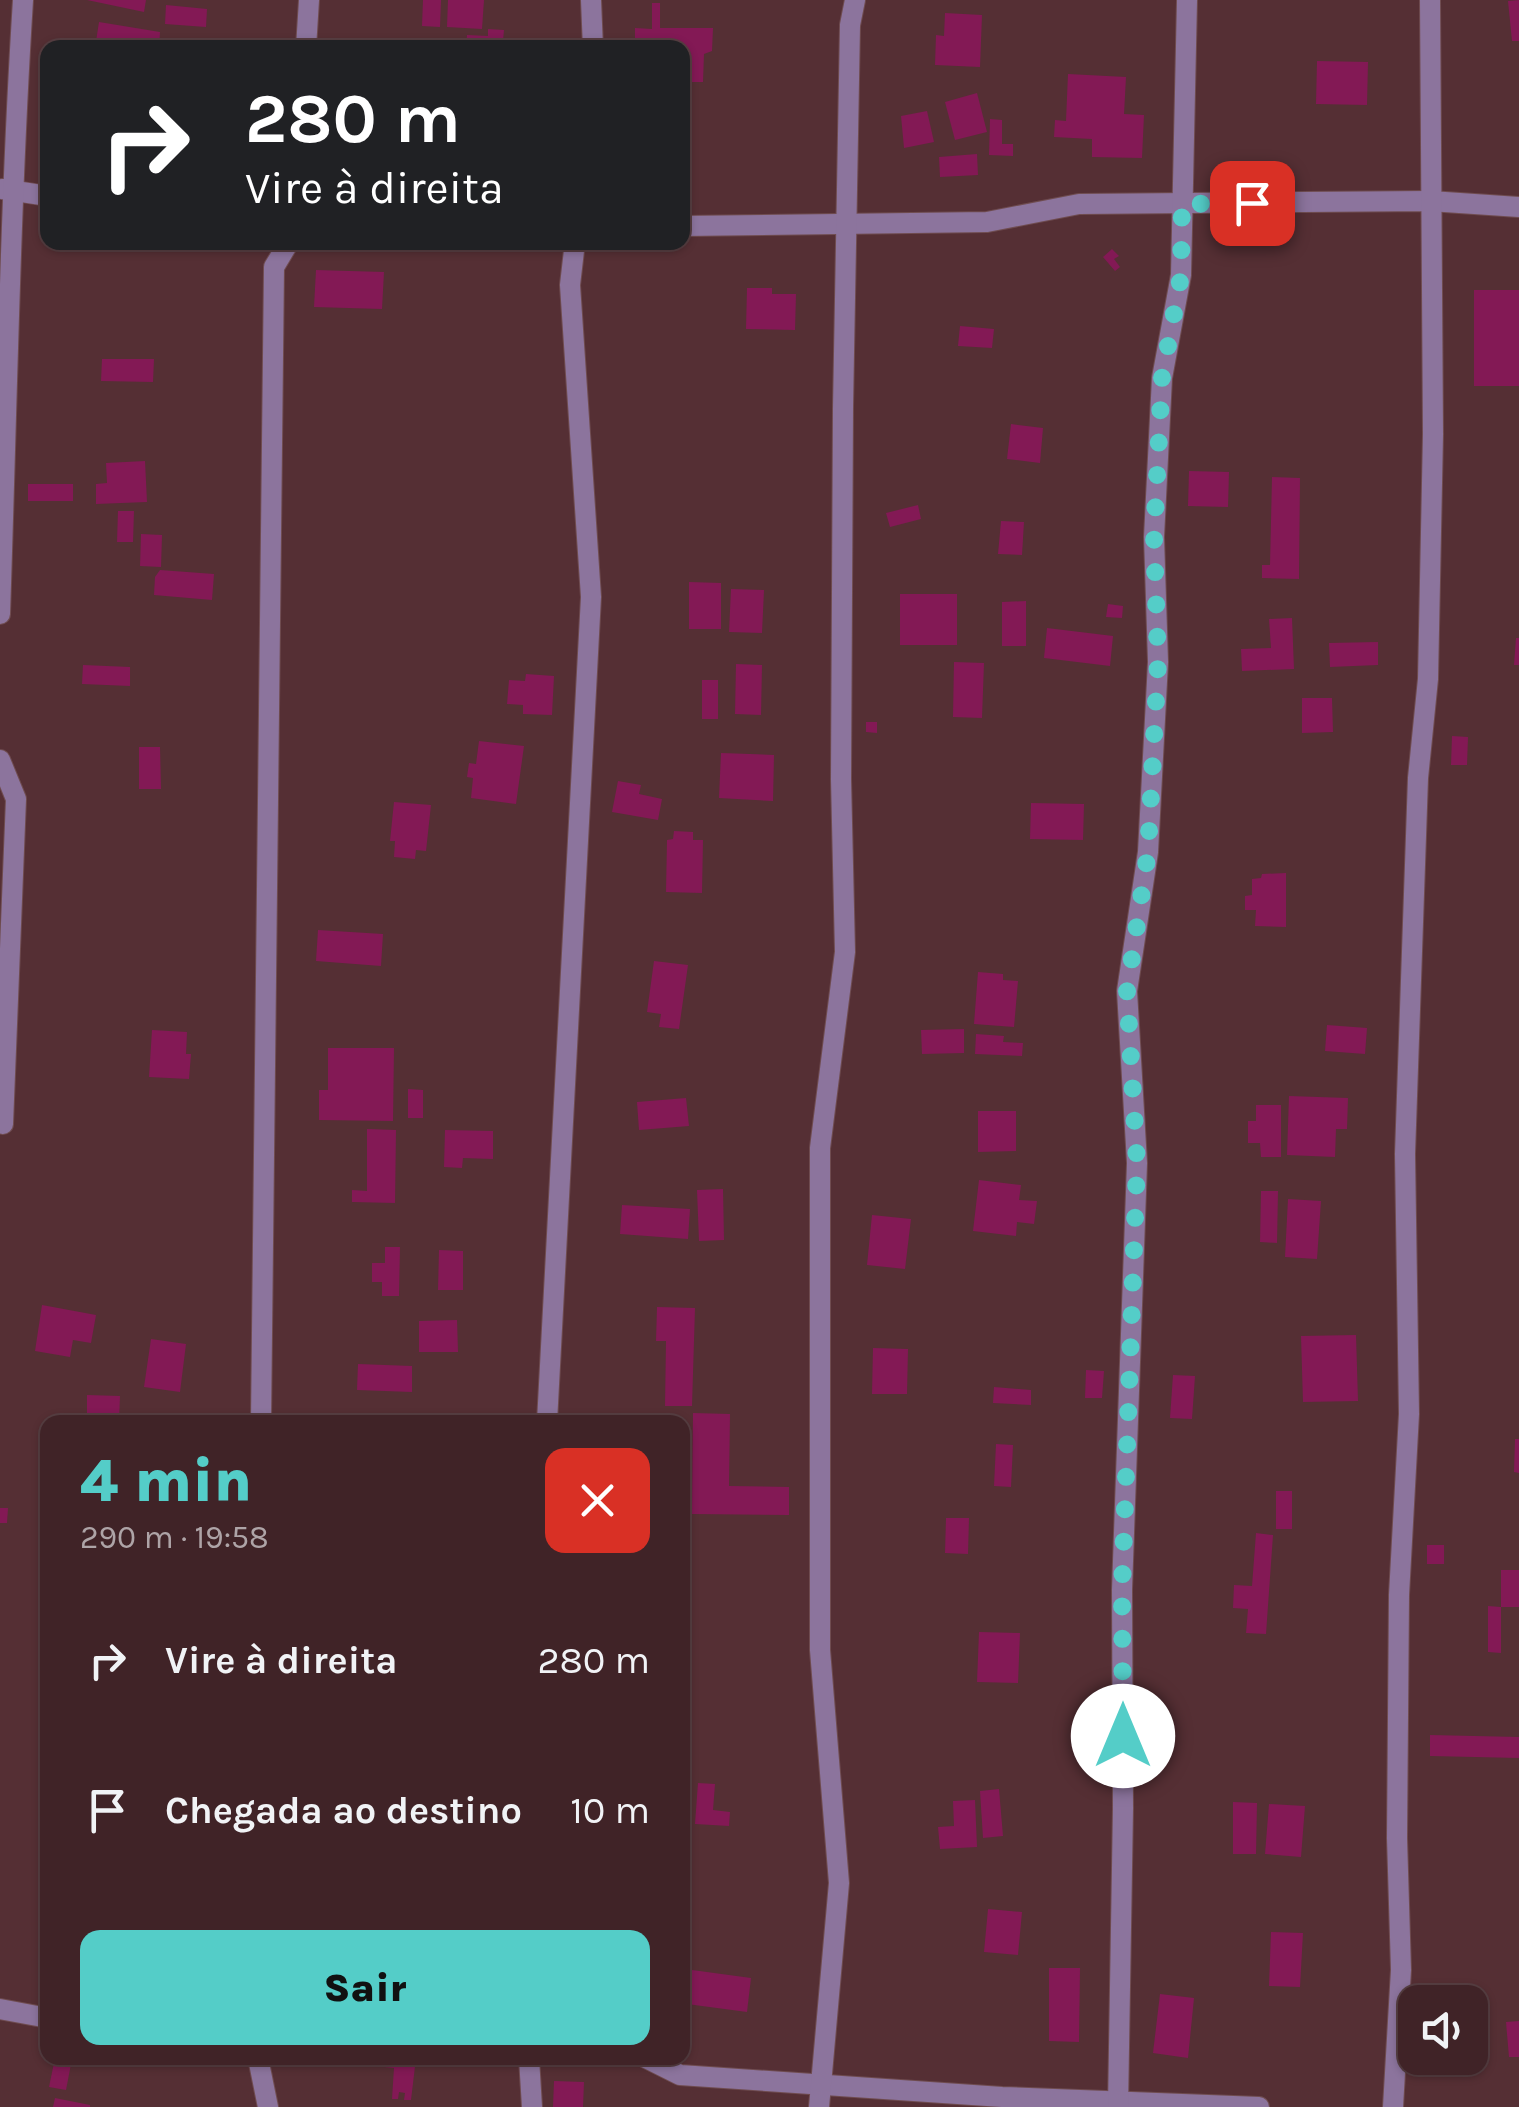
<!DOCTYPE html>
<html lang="pt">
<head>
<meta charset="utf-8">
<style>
  :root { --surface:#402327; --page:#472b2f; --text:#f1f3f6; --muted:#aea4a7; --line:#594044; --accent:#54cdc8 }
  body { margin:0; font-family:Karla,sans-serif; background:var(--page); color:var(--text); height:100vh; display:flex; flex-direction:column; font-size:38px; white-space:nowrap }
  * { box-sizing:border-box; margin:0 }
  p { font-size:32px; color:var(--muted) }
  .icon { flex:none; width:55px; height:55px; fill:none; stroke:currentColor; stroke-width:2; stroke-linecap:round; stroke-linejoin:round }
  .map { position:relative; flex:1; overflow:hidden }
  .details { position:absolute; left:40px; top:1415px; width:650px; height:650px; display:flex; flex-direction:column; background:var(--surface); border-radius:20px; box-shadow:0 2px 8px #0004,0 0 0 2px var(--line) }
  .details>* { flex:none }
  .hud { position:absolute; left:40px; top:40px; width:650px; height:210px; border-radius:20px; box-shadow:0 2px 8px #0004,0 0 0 2px var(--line); background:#202124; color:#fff; overflow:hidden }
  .fabs { position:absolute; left:1398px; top:1985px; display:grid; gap:20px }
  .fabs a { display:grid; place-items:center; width:90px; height:90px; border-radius:20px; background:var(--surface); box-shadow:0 2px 8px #0004,0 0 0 2px var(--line); font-size:50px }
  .pin { position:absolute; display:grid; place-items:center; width:85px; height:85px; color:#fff; margin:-42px; border-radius:20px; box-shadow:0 5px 15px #0006 }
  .me { position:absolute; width:110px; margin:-55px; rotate:0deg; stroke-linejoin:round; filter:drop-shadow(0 0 8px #0008) }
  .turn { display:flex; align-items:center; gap:35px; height:210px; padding:0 40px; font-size:45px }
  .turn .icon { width:130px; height:130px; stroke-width:2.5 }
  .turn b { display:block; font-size:70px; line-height:85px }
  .round { display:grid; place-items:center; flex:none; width:105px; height:105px; border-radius:20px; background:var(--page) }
  .headline { display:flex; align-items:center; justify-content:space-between; height:170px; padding:0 40px }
  h1 { font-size:60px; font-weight:800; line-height:75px; color:var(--accent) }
  .cta { display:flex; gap:20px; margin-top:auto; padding:20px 40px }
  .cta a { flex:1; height:115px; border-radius:20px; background:var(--accent); color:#111; font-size:40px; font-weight:800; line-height:115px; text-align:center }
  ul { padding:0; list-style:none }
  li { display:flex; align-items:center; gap:30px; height:150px; padding:0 40px }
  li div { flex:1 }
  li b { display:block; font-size:38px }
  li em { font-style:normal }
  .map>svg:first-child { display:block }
  .building { fill:#831955 }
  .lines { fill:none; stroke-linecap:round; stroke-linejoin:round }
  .street-casing { stroke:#6f4c50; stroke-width:22 }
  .street { stroke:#8c749d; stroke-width:20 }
  .route { stroke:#54cdc8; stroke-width:18; stroke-dasharray:0 32.4 }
</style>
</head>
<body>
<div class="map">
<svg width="1519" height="2107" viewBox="0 0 1519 2107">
  <rect width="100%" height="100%" fill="#552f34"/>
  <g class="building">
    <path d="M87,0H146L144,12Z"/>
    <path d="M423,0H441L440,27L422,26Z"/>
    <path d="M448,0H484L482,29L447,27Z"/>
    <path d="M1519,0V41H1512L1508,1Z"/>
    <path d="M652,3H660V28H713L712,51L704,54L703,82H682V48H635V28L652,29Z"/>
    <path d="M166,5L207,9L206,27L165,24Z"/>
    <path d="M945,13L982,15L980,67L935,65L936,35L944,36Z"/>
    <path d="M99,22L160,32L159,48H95Z"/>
    <path d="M488,29L504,30L503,41H513V48H466L467,35L488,36Z"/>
    <path d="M1317,61L1368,62L1367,105L1316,104Z"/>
    <path d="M1068,74L1126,77L1124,114L1144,115L1142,158L1092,157V139L1054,137L1055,120L1066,121Z"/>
    <path d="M977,93L987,132L955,140L945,102Z"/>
    <path d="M927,111L934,142L904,148L901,116Z"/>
    <path d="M990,119L1002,120V144H1013V156L989,155Z"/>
    <path d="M977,154L978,175L940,177L939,157Z"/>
    <path d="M1112,249L1119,256L1114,259L1120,267L1115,271L1103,257Z"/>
    <path d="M316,270L384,272L382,309L314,307Z"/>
    <path d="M747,288H772V294H796L795,330L746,329Z"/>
    <rect x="1474" y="290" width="45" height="96"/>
    <path d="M960,326L994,329L992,348L958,346Z"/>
    <path d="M102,359H154L153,382L101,381Z"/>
    <path d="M1011,424L1043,428L1040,463L1007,459Z"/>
    <path d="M145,461L147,502L96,504V484L107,483L106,463Z"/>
    <path d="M1189,471L1229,472L1228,507L1188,506Z"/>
    <path d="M1272,477L1300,478L1299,579L1262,578V565H1270Z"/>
    <rect x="28" y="484" width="45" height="17"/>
    <path d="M918,505L921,519L890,527L886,513Z"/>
    <path d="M118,511H134L133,542H117Z"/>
    <path d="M1001,521L1024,522L1022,555L998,554Z"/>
    <path d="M141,534L162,535L161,567L140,566Z"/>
    <path d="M160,570L214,574L212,600L154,595L155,577Z"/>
    <path d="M689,582L721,583V629H689Z"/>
    <path d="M731,589L764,590L762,633L729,632Z"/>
    <rect x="900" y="594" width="57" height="51"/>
    <path d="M1026,601V646H1002V602Z"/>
    <path d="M1108,604L1123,606L1122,618L1106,617Z"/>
    <path d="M1292,618L1294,669L1242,671L1241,649L1271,648L1269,619Z"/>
    <path d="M1047,628L1113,636L1110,666L1044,658Z"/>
    <path d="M1516,638H1519V665H1514Z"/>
    <path d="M1378,642V665L1330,667L1329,643Z"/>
    <path d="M954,662L984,663L982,718L953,717Z"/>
    <path d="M736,664L762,665L761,715L735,714Z"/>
    <path d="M83,665L130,667V686L82,684Z"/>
    <path d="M526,674L554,676L552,715L523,714V705L507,704L509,680L525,681Z"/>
    <rect x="702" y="680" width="16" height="39"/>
    <path d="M1302,698H1332L1333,732L1302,733Z"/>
    <path d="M866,722H877V733L866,732Z"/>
    <path d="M1452,736L1468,737L1467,765H1451Z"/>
    <path d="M479,741L524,746L516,804L471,798L473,778L467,777L469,763L476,764Z"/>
    <path d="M139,747H160L161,789H139Z"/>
    <path d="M721,753L774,755L773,801L719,798Z"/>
    <path d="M618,781L641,785L639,794L662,799L658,820L612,812Z"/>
    <path d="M394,802L431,805L426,851L416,850L415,859L394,857L395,841H390Z"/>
    <path d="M1031,803L1084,804L1083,840L1030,839Z"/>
    <path d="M674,831L693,832V840H703L702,893L666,892L667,840L673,839Z"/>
    <path d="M1286,873V927L1255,926L1256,910H1245V896L1252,895V879L1261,878L1262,874Z"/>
    <path d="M318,930L383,934L381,966L316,961Z"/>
    <path d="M654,961L688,965L679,1029L659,1027L661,1014L647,1012Z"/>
    <path d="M978,972L1003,974V980L1018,981L1014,1027L974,1024Z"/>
    <path d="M1327,1025L1367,1028L1365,1054L1325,1051Z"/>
    <path d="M964,1029V1053L922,1054L921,1030Z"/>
    <path d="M152,1030L187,1032L186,1054H191L189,1079L149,1077Z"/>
    <path d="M976,1034L1004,1036L1003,1042L1023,1043L1022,1056L975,1054Z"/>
    <path d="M328,1048H394L393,1121L319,1120V1090H328Z"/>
    <path d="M408,1089L423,1090V1118H408Z"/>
    <path d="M1289,1096L1348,1098L1347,1129H1336L1335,1157L1287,1155Z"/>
    <path d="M686,1098L689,1126L639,1130L637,1102Z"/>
    <path d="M1256,1105H1281V1157H1261L1260,1143H1248V1121H1256Z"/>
    <path d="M978,1111H1016V1151L978,1152Z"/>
    <path d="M367,1129L396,1130L395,1203L352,1202V1190L367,1191Z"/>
    <path d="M445,1130L493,1131V1159L463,1158L462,1168L444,1167Z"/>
    <path d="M979,1180L1021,1185L1019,1200L1037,1201L1034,1224L1017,1222L1016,1236L973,1231Z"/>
    <path d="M723,1189L724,1240L699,1241L697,1190Z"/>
    <path d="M1261,1191H1278L1277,1243L1260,1242Z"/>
    <path d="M1288,1199L1321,1201L1317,1259L1285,1257Z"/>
    <path d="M622,1205L690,1209L688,1239L620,1234Z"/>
    <path d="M872,1215L911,1219L905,1269L867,1265Z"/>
    <path d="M385,1247H400L399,1296H382V1282H372V1263H385Z"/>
    <path d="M439,1250L463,1251V1290H438Z"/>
    <path d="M42,1305L96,1315L91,1343L73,1340L70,1357L35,1351Z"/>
    <path d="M657,1307L695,1308L692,1406H665L666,1341H656Z"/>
    <path d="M457,1320L458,1352H419V1321Z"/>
    <path d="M1356,1335L1358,1401L1303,1402L1301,1336Z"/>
    <path d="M151,1339L186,1344L180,1392L144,1387Z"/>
    <path d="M873,1348L908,1349L907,1394H872Z"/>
    <path d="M358,1364L412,1366V1392L357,1390Z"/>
    <path d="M1086,1370L1104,1371L1102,1398H1085Z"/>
    <path d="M1173,1375L1195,1376L1192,1419L1170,1418Z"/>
    <path d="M994,1387L1031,1390V1405L993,1403Z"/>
    <path d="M87,1395L120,1396L119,1422H87Z"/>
    <path d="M693,1413L730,1414L729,1486L789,1487V1515L692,1514Z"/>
    <path d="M1515,1439H1519V1473L1514,1472Z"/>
    <path d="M996,1444L1013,1445L1011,1487L994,1486Z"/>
    <path d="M682,1486H686L687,1519L682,1520Z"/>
    <rect x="1276" y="1491" width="16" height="38"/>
    <path d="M0,1508H8L7,1523H0Z"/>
    <path d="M946,1518H969L968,1554L945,1553Z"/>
    <path d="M1256,1533L1273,1535L1266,1634L1246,1633L1248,1609L1233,1608L1234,1585L1252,1586Z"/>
    <rect x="1427" y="1545" width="17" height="19"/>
    <rect x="1501" y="1570" width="18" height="37"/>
    <path d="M1488,1606L1501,1607V1653L1488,1652Z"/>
    <path d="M979,1632L1020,1633L1018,1683L977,1682Z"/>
    <path d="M682,1730H691L686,1843H682Z"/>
    <path d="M1430,1735L1519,1737V1758L1430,1756Z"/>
    <path d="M698,1783L715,1784L713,1810L730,1812L729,1826L695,1824Z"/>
    <path d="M999,1789L1003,1836L983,1838L980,1791Z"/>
    <path d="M975,1800L977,1847L940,1849L938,1827L954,1826L953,1801Z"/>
    <path d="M1233,1802L1257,1803L1256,1854H1233Z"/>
    <path d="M1269,1804L1305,1806L1301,1857L1265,1854Z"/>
    <path d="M988,1909L1022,1912L1018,1955L984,1952Z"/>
    <path d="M1271,1932L1303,1933L1300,1987L1269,1986Z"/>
    <path d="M1049,1968H1080L1079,2042L1049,2041Z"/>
    <path d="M692,1970L751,1978L747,2012L687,2004Z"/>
    <path d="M1160,1994L1194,1998L1188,2058L1153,2053Z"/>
    <path d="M1519,2021V2057H1509L1506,2022Z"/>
    <path d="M55,2058L72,2059L66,2090L49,2087Z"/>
    <path d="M385,2058H416L411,2100H404L405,2093L399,2092L398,2099H392L394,2068L384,2067Z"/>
    <path d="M554,2081L584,2082L583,2107H553Z"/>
    <path d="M55,2098L90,2105V2107H53Z"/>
  </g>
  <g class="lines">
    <defs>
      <g id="street">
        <path d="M591,0L593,48"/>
        <path d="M306,48L309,0"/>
        <path d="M2,189L48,196"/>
        <path d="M682,226L987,222L1079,204L1430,201L1519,207"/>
        <path d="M0,614C7,409 10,205 23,0"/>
        <path d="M0,760L16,799L3,1124"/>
        <path d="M261,1422L274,267L289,242"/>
        <path d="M547,1422L591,597L570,285L575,242"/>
        <path d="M0,2009L48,2018"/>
        <path d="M258,2058L268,2107"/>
        <path d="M529,2058L532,2107"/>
        <path d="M646,2058L680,2075L1002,2097L1259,2107"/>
        <path d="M819,2107L839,1883L820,1650V1148L845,952L841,779L843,408L850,25L855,0"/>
        <path d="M1118,2107L1123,1808L1122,1590L1137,1163L1127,991L1148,852L1158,662L1154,537L1162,378L1181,275L1187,0"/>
        <path d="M1393,2107L1401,1970L1397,1838L1399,1595L1409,1414L1405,1154L1418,778L1428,679L1433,434L1430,0"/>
      </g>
    </defs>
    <use href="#street" class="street-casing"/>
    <use href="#street" class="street"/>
  </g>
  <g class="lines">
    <path class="route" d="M1123,1736L1122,1590L1137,1163L1127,991L1148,852L1158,662L1154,536L1162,378L1181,276L1182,204L1252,203"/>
  </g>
</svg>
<div class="fabs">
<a><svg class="icon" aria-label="sound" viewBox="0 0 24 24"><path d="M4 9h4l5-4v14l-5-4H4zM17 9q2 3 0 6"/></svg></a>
</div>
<div class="pin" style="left:1252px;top:203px;background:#d93025"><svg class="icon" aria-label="arrive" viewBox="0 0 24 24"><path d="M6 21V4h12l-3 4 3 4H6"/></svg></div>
<svg class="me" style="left:1123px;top:1736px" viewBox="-20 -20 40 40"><circle r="19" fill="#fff"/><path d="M0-13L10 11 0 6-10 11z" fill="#54cdc8"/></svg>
<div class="hud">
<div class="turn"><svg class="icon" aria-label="right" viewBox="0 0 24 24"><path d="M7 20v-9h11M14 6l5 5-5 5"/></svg><div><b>280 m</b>Vire à direita</div></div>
</div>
<section class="details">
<div class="headline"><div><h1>4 min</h1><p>290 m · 19:58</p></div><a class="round" style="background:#d93025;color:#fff"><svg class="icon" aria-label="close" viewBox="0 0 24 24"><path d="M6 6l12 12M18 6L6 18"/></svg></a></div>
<ul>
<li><svg class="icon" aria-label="right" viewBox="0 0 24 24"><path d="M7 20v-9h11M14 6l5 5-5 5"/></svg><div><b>Vire à direita</b></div><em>280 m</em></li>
<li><svg class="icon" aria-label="arrive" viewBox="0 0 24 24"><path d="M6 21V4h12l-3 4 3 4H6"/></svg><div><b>Chegada ao destino</b></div><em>10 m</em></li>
</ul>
<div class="cta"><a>Sair</a></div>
</section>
</div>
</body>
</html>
